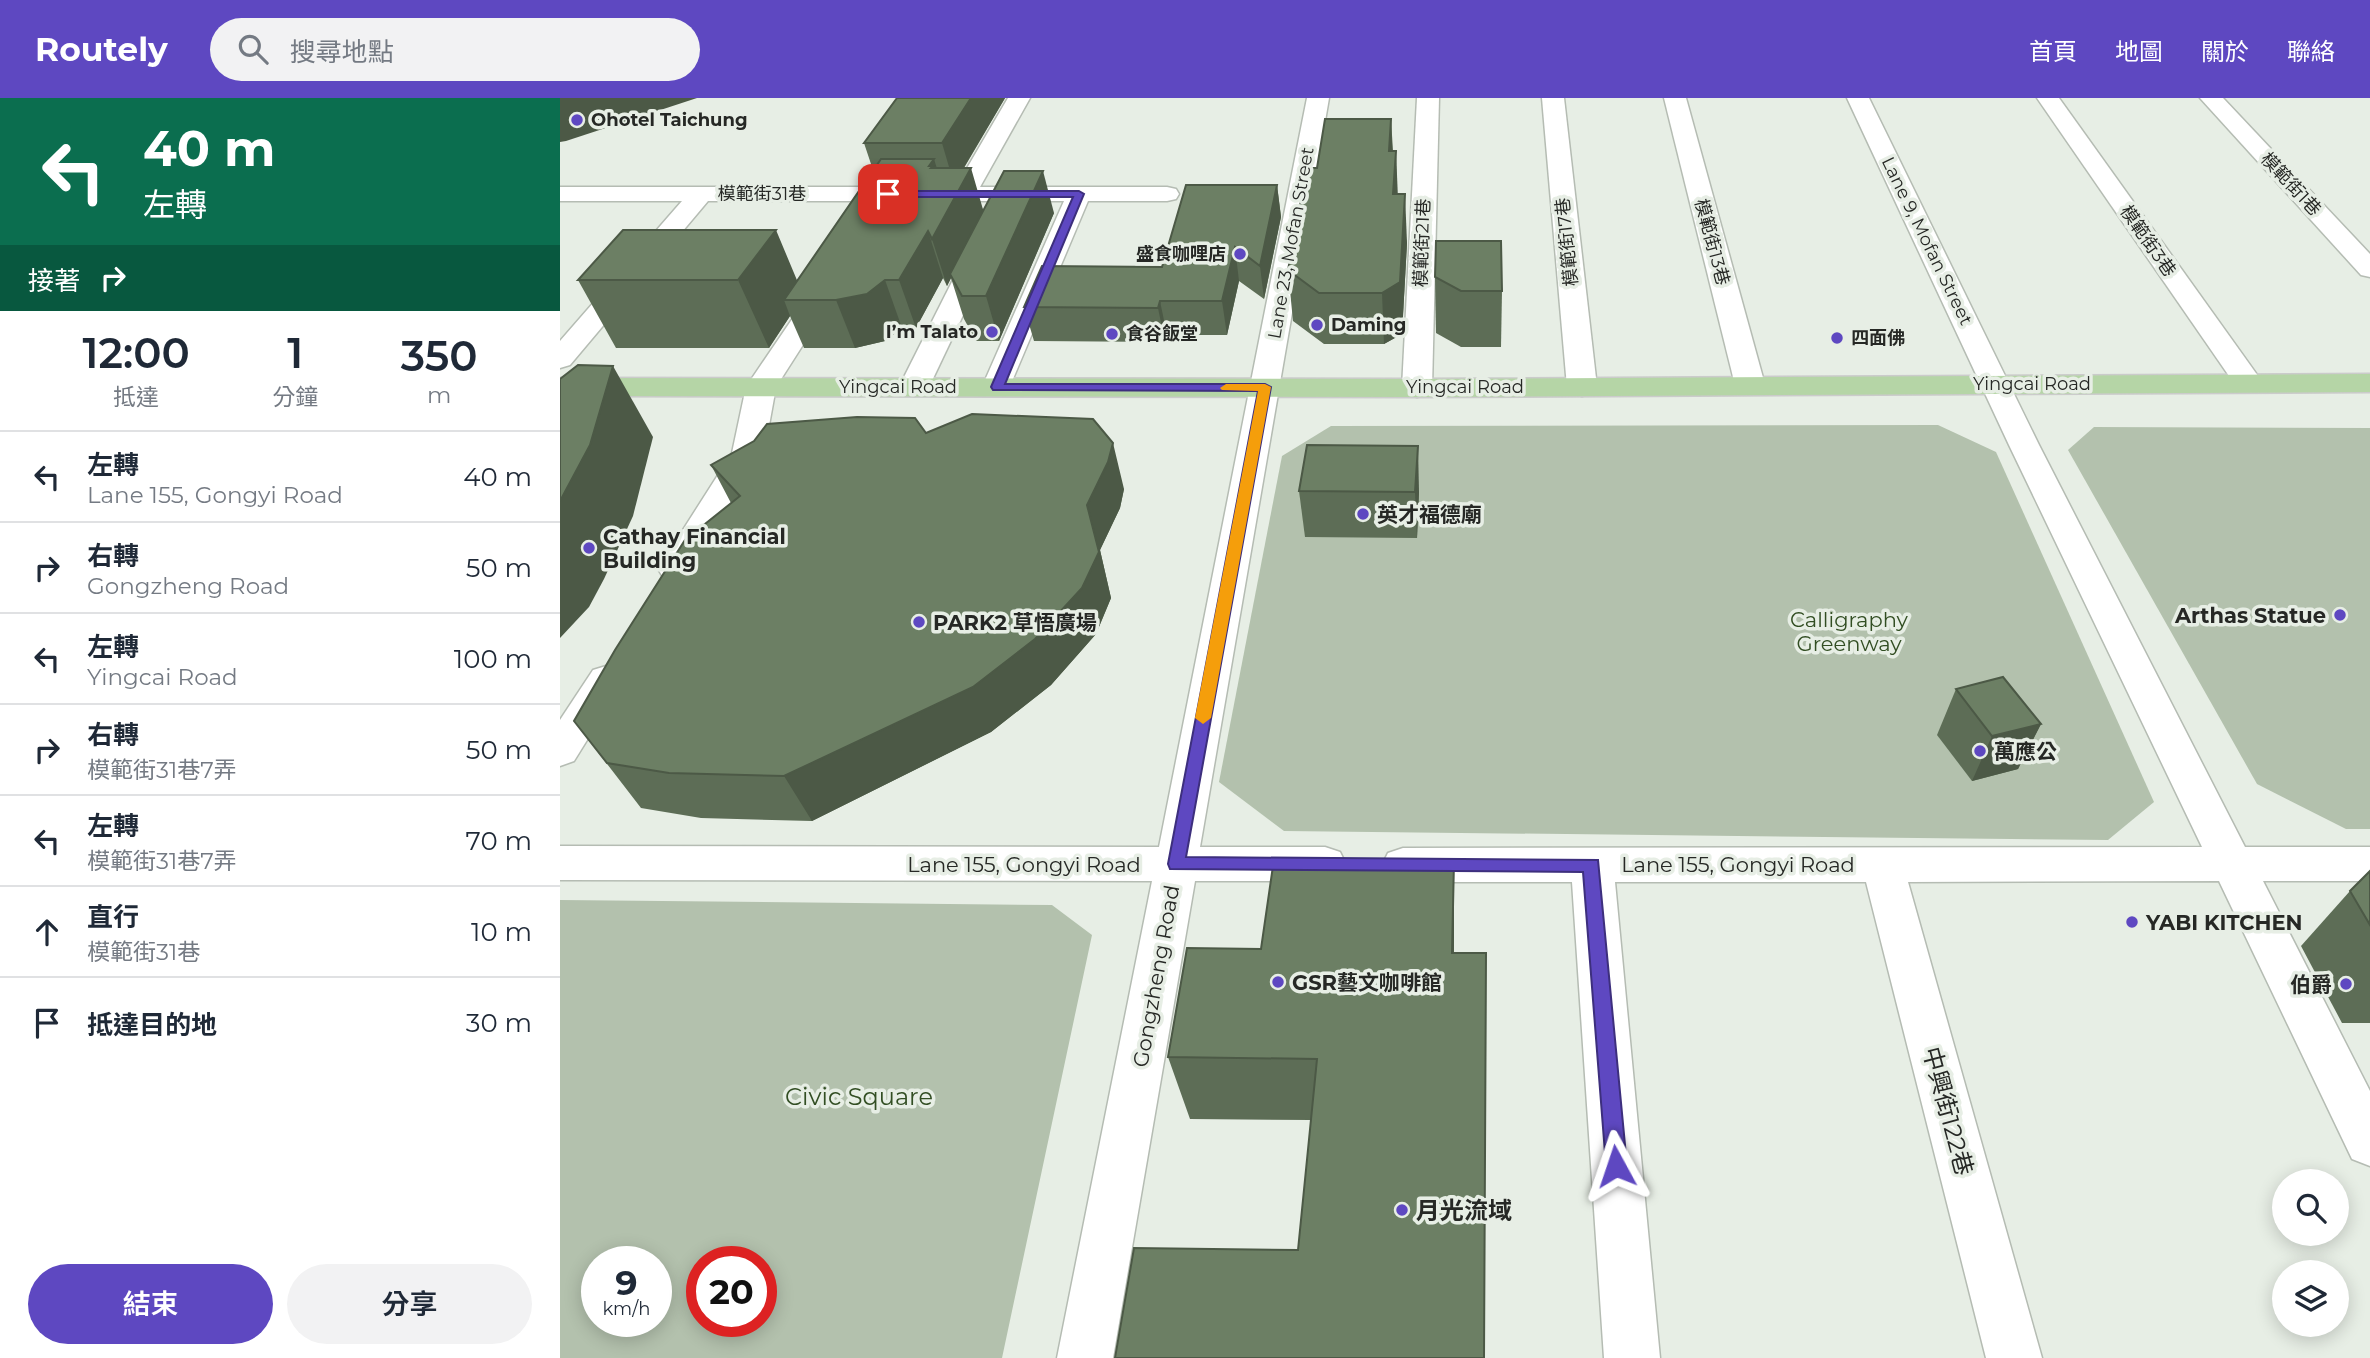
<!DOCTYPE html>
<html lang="zh-TW">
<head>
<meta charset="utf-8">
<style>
  :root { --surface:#fff; --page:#f2f2f3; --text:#1f2937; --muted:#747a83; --line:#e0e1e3; --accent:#5e48c1 }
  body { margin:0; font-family:Montserrat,"Noto Sans TC",sans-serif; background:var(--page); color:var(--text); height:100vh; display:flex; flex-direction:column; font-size:26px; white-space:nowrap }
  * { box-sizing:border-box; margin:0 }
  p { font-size:23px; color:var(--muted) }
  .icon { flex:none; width:38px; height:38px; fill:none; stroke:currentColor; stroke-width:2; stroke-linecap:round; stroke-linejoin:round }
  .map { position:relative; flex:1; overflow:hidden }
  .drawer { display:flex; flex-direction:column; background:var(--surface); width:560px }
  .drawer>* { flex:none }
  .top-card { background:#0b6e4f; color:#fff; overflow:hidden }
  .fabs { position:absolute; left:1712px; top:1071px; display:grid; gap:14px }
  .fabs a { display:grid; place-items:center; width:77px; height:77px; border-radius:50%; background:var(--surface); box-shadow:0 4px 18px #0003; font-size:35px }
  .speed { position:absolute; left:21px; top:1148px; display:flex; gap:14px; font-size:35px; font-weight:700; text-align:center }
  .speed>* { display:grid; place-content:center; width:91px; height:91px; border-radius:50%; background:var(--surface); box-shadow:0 4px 18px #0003; line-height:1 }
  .speed small { font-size:18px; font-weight:400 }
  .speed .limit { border:10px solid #d22; background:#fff; color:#111 }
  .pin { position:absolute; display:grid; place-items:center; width:60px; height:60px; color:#fff; margin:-30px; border-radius:14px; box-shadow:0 4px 10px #0006 }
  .me { position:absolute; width:77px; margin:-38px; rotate:355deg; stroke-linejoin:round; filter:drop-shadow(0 0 5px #0008) }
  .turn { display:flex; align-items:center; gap:24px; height:147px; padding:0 28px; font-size:32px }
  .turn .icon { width:91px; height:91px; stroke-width:2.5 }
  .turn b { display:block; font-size:49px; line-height:60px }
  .then { display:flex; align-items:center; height:66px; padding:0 28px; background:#0003; gap:14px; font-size:26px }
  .eta { display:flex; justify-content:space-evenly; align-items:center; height:119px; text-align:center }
  .eta b { font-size:42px; font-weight:600; line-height:49px }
  .button { display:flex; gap:14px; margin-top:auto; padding:14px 28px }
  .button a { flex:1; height:80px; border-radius:42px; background:var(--accent); color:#fff; font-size:28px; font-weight:600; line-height:80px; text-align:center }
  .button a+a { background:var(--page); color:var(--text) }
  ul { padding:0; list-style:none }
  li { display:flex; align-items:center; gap:21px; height:91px; padding:0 28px; border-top:2px solid var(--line) }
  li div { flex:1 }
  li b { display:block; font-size:26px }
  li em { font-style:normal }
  header { display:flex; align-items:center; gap:42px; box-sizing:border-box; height:98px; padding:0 35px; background:var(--accent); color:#fff }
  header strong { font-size:33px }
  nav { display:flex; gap:38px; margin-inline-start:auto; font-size:24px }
  .search { width:490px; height:63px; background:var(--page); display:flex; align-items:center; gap:18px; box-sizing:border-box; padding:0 24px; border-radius:38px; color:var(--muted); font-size:26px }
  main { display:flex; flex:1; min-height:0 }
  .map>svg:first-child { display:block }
  .green { fill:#b3c1ad; fill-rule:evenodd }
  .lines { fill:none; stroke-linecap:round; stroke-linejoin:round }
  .minor-casing { stroke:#b5bcb3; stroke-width:3 }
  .major-casing { stroke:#cbcbcb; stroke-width:3 }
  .minor { fill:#fff; fill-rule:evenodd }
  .major { fill:#b5d5a6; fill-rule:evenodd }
  .wall { fill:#5d6d56 }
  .shaded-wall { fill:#4c5946 }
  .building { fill:#6c7f64; stroke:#4c5946; stroke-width:2 }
  .route { fill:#5e48c1; stroke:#3d2f7d; stroke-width:2 }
  .slow { fill:#f59e0b }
  .poi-dot { fill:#5e48c1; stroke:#e7eee5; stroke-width:2.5 }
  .labels { text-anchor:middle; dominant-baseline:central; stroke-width:7; stroke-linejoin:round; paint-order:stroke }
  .far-poi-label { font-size:18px; font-weight:bold; fill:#262825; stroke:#e7eee5; text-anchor:start }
  .far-street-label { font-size:18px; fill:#262825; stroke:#e7eee5 }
  .poi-label { font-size:21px; font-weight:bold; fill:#262825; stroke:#e7eee5; text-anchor:start }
  .park-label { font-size:21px; fill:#324e23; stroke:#e7eee5 }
  .street-label { font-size:21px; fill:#262825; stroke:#e7eee5 }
  .near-park-label { font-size:24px; fill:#324e23; stroke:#e7eee5 }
  .near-street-label { font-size:24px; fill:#262825; stroke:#e7eee5 }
  .near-poi-label { font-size:24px; font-weight:bold; fill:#262825; stroke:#e7eee5; text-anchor:start }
</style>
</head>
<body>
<header>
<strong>Routely</strong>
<div class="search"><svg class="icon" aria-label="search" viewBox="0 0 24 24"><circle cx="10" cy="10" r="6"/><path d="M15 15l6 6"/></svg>搜尋地點</div>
<nav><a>首頁</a><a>地圖</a><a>關於</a><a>聯絡</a></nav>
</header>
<main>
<section class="drawer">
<div class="top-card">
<div class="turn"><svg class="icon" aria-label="left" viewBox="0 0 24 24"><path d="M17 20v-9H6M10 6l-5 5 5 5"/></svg><div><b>40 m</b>左轉</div></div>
<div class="then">接著<svg class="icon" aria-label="right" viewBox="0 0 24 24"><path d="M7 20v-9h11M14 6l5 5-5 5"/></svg></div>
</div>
<div class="eta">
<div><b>12:00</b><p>抵達</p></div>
<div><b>1</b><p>分鐘</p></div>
<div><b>350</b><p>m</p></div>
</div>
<ul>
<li><svg class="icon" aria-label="left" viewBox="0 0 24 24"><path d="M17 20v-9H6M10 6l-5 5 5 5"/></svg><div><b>左轉</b><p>Lane 155, Gongyi Road</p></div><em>40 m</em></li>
<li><svg class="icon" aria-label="right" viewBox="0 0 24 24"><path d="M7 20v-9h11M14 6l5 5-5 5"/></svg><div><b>右轉</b><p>Gongzheng Road</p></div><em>50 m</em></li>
<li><svg class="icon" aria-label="left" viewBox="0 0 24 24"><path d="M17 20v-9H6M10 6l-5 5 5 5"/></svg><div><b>左轉</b><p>Yingcai Road</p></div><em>100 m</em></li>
<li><svg class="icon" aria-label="right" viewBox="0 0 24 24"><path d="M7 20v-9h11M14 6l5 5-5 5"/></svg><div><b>右轉</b><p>模範街31巷7弄</p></div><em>50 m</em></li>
<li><svg class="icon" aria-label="left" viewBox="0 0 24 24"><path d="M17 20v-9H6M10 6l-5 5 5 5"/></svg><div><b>左轉</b><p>模範街31巷7弄</p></div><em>70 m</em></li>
<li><svg class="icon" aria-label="ahead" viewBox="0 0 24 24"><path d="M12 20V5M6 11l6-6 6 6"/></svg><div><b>直行</b><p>模範街31巷</p></div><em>10 m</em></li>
<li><svg class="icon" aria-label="arrive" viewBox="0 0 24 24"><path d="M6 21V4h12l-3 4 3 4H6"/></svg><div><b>抵達目的地</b></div><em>30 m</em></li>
</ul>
<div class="button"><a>結束</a><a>分享</a></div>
</section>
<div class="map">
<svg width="1810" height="1260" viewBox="0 0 1810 1260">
  <rect width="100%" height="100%" fill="#e7eee5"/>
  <g class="green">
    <path d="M1378,327L1436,354L1594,704L1548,742L724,733L659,684L722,358L771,328Z"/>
    <path d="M1534,329L1810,330V731H1786L1697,686L1508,352Z"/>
    <path d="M0,802L492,807L532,837L442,1260H0ZM37,1164H96V1223H37ZM142,1164H201V1223H142Z"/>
  </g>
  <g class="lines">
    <defs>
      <g id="minor">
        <path d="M448,0H470L420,89H607L616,91L619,96L616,101L607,103H528L447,295L437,298L427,295L422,289L504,103H148L10,267L0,270V243L122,103H0V89H396Z"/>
        <path d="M747,0H769L640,749H765L780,754L786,766L780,778L765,783H635L553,1260H497L592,783L0,782V748L599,749Z"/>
        <path d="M857,0H879L872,290L867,296L857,299L847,296L842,290Z"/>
        <path d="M982,0H1004L1037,289L1032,295L1022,298L1012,295L1007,289Z"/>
        <path d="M1104,0H1126L1205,287L1200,293L1190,296L1180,293L1175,287Z"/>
        <path d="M1287,0H1309L1479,347L1685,749H1810V783H1703L1810,993V1068L1792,1061L1659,783L1348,784L1482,1260H1426L1306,784H1055L1100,1260H1044L1012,784H843L828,779L822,767L828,755L843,750L1642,749L1449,347Z"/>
        <path d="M1477,0H1499L1703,285L1698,291L1688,294L1678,291Z"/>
        <path d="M1640,0H1663L1810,156V179L1801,177Z"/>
        <path d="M420,146L429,149L433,154L369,289L364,295L354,298L344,295L339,289L407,154L411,149Z"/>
        <path d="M265,184L274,186L278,192L216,289L204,355L127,479L115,482L103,479L98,471L172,355L186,289L256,186Z"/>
        <path d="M46,568L59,572L65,581L14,663L0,668V622L33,572Z"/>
      </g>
      <path id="major" d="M1810,276V294L857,299L0,298V280L857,281Z"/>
    </defs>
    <use href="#minor" class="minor-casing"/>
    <use href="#major" class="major-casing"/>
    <use href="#minor" class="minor"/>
    <use href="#major" class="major"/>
  </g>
  <g class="wall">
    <path d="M337,0H445L404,70L423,112L494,115L439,243H416L404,221L391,180L387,188L383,180L356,230H342L325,243L295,250H244L230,218L209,250H56L18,182L237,183L313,72L304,45Z"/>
    <path d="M831,21L833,53H836L837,96L847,145L842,236L824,246H764L733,223L728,172L757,70Z"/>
    <path d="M717,87L721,119L704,201L679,183L667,237H607L605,244L474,243L464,209L602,169Z"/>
    <path d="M875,179L942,193L941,249H901L876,235Z"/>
    <path d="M366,335L564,391L560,410L540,452L551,500L536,536L491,587L431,634L252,723L141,720L81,710L14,623L171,405L151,367Z"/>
    <path d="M739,393L859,394L857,440L745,439Z"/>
    <path d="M1396,591L1481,626L1458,671L1412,683L1377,637Z"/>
    <path d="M894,763V855L738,1152L751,1022L630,1021L608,959L701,851Z"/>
    <path d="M1810,773V925H1782L1741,848L1790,793Z"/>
  </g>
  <g class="shaded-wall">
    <path d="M0,0H137L6,43L0,44Z"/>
    <path d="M411,0H445L394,86L382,45Z"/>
    <path d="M831,21L833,69L829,53Z"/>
    <path d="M836,53L838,101L833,96Z"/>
    <path d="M374,61L388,106L369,68Z"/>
    <path d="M411,70L424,115L390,176L391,180L387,188L372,141Z"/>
    <path d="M483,73L494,115L439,243L426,198Z"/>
    <path d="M717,87L721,119L704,201L700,168Z"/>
    <path d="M845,96L847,145L842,236L824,246L822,195Z"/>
    <path d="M216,132L244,199L224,202L230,218L209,250L178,182Z"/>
    <path d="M368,133L383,180L356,230L339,182Z"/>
    <path d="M675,149L679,183L667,237L662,203Z"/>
    <path d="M325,182L342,230L325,243L295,250L276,202Z"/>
    <path d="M600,203L607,237L605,244L598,210Z"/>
    <path d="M53,268L93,339L73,418L44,481L29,509L0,540V403Z"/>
    <path d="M553,345L564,391L560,410L540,452L551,500L536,536L491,587L431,634L252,723L224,678L527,407Z"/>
    <path d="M858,348L859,394L857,440L855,394Z"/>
    <path d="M1481,626L1458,671L1412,683L1432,638Z"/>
    <path d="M894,763V832L893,920L892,855Z"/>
  </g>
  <g class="building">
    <path d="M337,0H411L382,45H304Z"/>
    <path d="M765,21H831L829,53H836L833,96H845L840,184L822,195H759L728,172L747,70H757Z"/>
    <path d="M321,61H374L369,68H373L371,70H411L372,141L368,133L339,182H325L307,196L276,202H224Z"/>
    <path d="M444,73H483L426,198H402L390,176Z"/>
    <path d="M626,87H717L700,168L675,149L662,203H600L598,210L464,209L482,168L602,169Z"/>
    <path d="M63,132H216L178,182H18Z"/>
    <path d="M876,143H941L942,193H901L875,179Z"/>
    <path d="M18,267L53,268L30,347L0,403V281Z"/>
    <path d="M412,316L533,321L553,345L548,364L527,407L539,454L522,490L475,541L413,589L224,678L109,675L47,665L14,623L55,552L125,442L180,398L151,367L194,343L207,326L297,319L355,320L366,335Z"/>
    <path d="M747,347L858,348L855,394L739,393Z"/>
    <path d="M1443,579L1481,626L1432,638L1396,591Z"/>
    <path d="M714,761L894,763L892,855H926L924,1260H555L574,1150L738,1152L757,961L608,959L627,850L701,851Z"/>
    <path d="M1810,773V827L1790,793Z"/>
  </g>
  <path class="route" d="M519,93L524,96L445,286H705L711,289L626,759L1038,762L1067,1068L1063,1076L1056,1078L1049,1076L1046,1068L1023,774L610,771L608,766L698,293L433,292L431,289L513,99H328L323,96L328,93Z"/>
  <path class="slow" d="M666,286H705L711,289L651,620L643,626L635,620L698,293L662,292L660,290Z"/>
  <g class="poi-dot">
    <circle cx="17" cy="22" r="7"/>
    <circle cx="680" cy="156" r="7"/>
    <circle cx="757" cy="227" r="7"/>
    <circle cx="432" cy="234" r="7"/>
    <circle cx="552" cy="236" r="7"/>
    <circle cx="1277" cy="240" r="7"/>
    <circle cx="803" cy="416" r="7"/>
    <circle cx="29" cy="450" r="7"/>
    <circle cx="1780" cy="517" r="7"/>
    <circle cx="359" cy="524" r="7"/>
    <circle cx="1420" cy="653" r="7"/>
    <circle cx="1572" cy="824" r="7"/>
    <circle cx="718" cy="884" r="7"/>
    <circle cx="1786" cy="886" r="7"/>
    <circle cx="842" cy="1112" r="7"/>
  </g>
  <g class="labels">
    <g class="far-poi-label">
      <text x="31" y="22">Ohotel Taichung</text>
      <text x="666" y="156" text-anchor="end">盛食咖哩店</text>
      <text x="771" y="227">Daming</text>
      <text x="418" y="234" text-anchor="end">I’m Talato</text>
      <text x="566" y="236">食谷飯堂</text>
      <text x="1291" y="240">四面佛</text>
    </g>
    <g class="far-street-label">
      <text transform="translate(1731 86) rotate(47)">模範街1巷</text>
      <text x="202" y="96">模範街31巷</text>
      <text transform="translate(1367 143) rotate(64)">Lane 9, Mofan Street</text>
      <text transform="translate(1588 143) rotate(55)">模範街3巷</text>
      <text transform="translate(1007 144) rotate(-96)">模範街17巷</text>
      <text transform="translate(1152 144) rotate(75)">模範街13巷</text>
      <text transform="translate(731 145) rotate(-80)">Lane 23, Mofan Street</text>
      <text transform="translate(862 145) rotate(-88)">模範街21巷</text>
      <text x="1472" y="286">Yingcai Road</text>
      <text x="338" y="289">Yingcai Road</text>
      <text x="905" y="289">Yingcai Road</text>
    </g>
    <g class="poi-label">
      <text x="817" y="416">英才福德廟</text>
      <text x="43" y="438">Cathay Financial<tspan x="43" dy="24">Building</tspan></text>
      <text x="1766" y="517" text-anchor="end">Arthas Statue</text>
      <text x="373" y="524">PARK2 草悟廣場</text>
      <text x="1434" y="653">萬應公</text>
      <text x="1586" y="824">YABI KITCHEN</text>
      <text x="732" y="884">GSR藝文咖啡館</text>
      <text x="1772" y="886" text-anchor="end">伯爵</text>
    </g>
    <g class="park-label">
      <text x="1289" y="521">Calligraphy<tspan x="1289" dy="24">Greenway</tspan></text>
    </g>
    <g class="street-label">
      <text x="464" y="766">Lane 155, Gongyi Road</text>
      <text x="1178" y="766">Lane 155, Gongyi Road</text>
      <text transform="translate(596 878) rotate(-80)">Gongzheng Road</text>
    </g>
    <g class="near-park-label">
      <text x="299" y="998">Civic Square</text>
    </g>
    <g class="near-street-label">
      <text transform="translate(1388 1013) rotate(75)">中興街122巷</text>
    </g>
    <g class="near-poi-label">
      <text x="856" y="1112">月光流域</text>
    </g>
  </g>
</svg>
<div class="fabs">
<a><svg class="icon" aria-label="search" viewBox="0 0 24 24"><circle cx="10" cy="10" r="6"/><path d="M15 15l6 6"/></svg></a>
<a><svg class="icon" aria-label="layers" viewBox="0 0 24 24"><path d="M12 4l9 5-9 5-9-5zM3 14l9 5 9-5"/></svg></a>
</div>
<div class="speed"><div>9<small>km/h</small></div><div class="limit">20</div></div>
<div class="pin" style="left:328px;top:96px;background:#d93025"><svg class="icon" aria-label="arrive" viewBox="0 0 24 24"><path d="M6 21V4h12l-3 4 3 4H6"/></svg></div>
<svg class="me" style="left:1056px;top:1068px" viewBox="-20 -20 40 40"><path d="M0-17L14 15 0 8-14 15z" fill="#5e48c1" stroke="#fff" stroke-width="4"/></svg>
</div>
</main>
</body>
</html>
